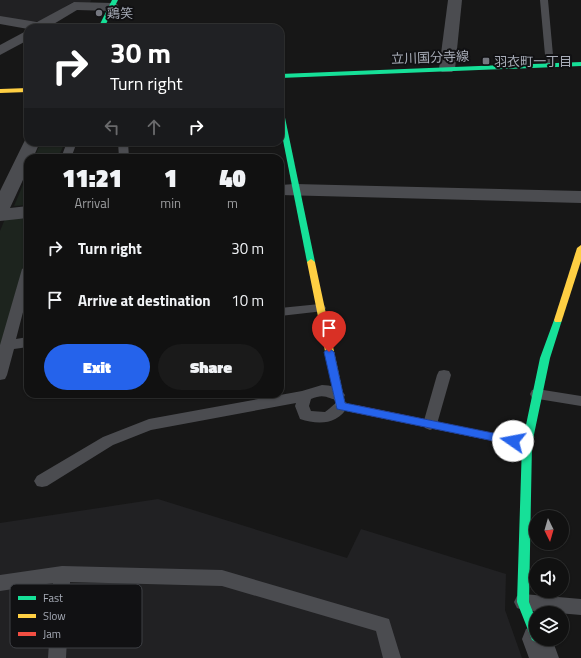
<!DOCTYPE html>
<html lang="en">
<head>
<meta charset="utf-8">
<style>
  :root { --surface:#111; --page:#1a1a1a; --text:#f1f3f6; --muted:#9c9d9f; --line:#303131; --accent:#2563eb }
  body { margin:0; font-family:"Titillium Web","Noto Sans JP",sans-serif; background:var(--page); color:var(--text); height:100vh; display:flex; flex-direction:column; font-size:15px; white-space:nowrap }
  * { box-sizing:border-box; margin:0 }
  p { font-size:13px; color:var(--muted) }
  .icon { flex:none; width:22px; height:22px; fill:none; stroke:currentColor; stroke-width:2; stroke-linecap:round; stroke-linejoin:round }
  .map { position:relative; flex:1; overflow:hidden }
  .details { position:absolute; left:24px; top:154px; width:260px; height:244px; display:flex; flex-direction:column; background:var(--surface); border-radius:12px; box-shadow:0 1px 3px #0004,0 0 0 1px var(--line) }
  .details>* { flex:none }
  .guide { position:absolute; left:24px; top:24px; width:260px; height:122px; border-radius:12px; box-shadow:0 1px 3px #0004,0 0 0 1px var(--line); background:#202124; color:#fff; overflow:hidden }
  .needle { width:26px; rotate:175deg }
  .tools { position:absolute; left:529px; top:510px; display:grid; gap:8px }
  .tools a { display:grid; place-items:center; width:40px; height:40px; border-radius:50%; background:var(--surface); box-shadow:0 1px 3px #0004,0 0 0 1px var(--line); font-size:20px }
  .pin { position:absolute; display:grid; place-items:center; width:34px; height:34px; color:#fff; margin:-41px -17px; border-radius:50% 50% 50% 0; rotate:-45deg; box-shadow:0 0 4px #0007 }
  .pin .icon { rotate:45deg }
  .me { position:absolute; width:44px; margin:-22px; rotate:282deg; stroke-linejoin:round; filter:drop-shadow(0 0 3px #0008) }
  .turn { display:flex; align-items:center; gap:14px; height:84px; padding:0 20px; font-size:18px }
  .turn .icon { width:52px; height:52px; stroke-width:2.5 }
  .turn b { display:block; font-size:28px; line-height:34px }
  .lanes { display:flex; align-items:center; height:38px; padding:0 20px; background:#0003; justify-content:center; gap:20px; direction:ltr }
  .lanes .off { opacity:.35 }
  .eta { display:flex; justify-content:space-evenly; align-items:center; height:68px; text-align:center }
  .eta b { font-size:24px; font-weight:800; line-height:28px }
  .action { display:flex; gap:8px; margin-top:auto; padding:8px 20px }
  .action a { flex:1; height:46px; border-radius:24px; background:var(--accent); color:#fff; font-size:16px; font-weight:800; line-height:46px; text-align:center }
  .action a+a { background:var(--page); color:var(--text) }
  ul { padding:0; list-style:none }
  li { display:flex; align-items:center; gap:12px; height:52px; padding:0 20px }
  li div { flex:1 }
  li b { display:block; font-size:15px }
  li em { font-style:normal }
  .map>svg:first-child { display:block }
  .built { fill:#212123 }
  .green { fill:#1d241e }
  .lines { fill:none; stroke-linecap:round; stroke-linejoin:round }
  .lane { fill:#4b4c50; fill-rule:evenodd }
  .street { fill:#4b4c50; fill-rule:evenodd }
  .fast { fill:#16e098; fill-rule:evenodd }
  .slow { fill:#ffcf43; fill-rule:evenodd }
  .jam { fill:#f24e42; fill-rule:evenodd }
  .route { fill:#2563eb; stroke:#184099 }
  .poi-dot { fill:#757880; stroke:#111113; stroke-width:1.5 }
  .labels { text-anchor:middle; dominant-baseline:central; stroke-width:4; stroke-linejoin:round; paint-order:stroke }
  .far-poi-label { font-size:13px; fill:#a8adb8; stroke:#111113; text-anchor:start }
  .far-street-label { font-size:13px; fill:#a8adb8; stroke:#111113 }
  .key { fill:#111113; stroke:#3e4045; stroke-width:1 }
  .key-label { font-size:11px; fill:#a8adb8 }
</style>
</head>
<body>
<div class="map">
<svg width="581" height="658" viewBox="0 0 581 658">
  <rect width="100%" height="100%" fill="#171717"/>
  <g class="built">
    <path d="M0,0H91L90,3L73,2L42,21L28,22L0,17Z"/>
    <path d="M158,499L347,558L361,529L506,574L505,610L522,658H0V523Z"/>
  </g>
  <g class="green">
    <path d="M41,142H65L58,158H34Z"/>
    <path d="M28,173V205L14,206Z"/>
    <path d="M5,219H28V250L0,347V231Z"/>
  </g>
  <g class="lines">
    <g class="lane">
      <path d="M540,0H548L554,66L550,69L546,66Z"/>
      <path d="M67,142H77L71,158H61Z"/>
      <path d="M118,142H128L129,158H119Z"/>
      <path d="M28,265V293L16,339L28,337V347L14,349L7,375L5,379L0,380V345L22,269Z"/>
      <path d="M320,304L324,305L326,308L324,311L280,316V308Z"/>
      <path d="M444,370L449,371L451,375L437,424L435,428L430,430L425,428L423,424L437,375L439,371Z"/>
      <path d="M322,385C330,385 341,388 345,395L343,399C330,403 328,391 311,399L309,406L311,411L325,412C333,407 336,399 346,402L348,406C338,425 318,425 300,419L295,406L296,403L151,430L113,445L47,486L42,487L37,486L34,481L37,476L103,437L149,419L302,391Z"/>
      <path d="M537,389L581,396V406L532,398L530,394L532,390Z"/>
      <path d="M62,566L222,570L389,619L401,658H383L376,631L222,586L70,582L66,658H48L53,583L0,591V575Z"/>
      <path d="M523,594L581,599V615L523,610L517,608L514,602L517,596Z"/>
    </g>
    <g class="street">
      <path d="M448,0H462L455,69L452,72H442L439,69Z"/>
      <path d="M74,2L112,3L117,4L119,7L117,10L112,11L77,10L47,28L28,29L0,24V16L37,22Z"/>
      <path d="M28,30V40L0,55V45Z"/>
      <path d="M26,138H28V142H40L33,158H28V169L10,208L28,206V218L0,221V191Z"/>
      <path d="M295,184L581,191V203L280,195V185Z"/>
      <path d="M536,625V639H552L559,658H529L522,639L526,629Z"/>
    </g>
    <g class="fast">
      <path d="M112,0H118L104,28H98Z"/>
      <path d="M581,62V66L280,78V74Z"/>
      <path d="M280,106L283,108L315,262L311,265L307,262L280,125Z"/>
      <path d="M558,317L562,320L550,358L532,444L529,602L536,620V639H541L536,642L532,640L517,602L522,444L540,358L554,320Z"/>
    </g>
    <g class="slow">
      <path d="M28,88V92L0,93V89Z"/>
      <path d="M581,245V261L562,320L561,322H555L554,320L577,248Z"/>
      <path d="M311,259L315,262L345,403L359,406L361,409L359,412L356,413L338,409L336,406L307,262Z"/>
    </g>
    <path class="jam" d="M356,405L527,440L531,441L532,444L531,447L527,448L356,413L353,412L351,409L353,406Z"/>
  </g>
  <path class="route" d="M329,348L334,352L345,403L513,437L519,441L513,445L337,409L324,352Z"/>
  <g class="poi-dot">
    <circle cx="99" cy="13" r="4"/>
    <rect x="482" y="57" width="8" height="8" rx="2"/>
  </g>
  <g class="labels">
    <g class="far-poi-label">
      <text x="107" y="13">鶏笑</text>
      <text x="494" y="61">羽衣町一丁目</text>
    </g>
    <g class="far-street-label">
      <text transform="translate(430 57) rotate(-2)">立川国分寺線</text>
    </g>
  </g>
  <rect x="10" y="584" width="132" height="64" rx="6" class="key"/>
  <rect x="18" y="596" width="18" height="4" fill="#16e098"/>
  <rect x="18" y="614" width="18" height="4" fill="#ffcf43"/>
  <rect x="18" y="632" width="18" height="4" fill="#f24e42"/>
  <g class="key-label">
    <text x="43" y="602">Fast</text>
    <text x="43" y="620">Slow</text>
    <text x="43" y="638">Jam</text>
  </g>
</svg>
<div class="tools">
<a><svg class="needle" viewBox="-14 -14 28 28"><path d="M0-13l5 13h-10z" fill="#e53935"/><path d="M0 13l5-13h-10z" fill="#9c9d9f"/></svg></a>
<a><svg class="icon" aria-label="sound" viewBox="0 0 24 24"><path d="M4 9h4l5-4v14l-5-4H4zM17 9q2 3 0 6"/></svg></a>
<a><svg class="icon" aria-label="layers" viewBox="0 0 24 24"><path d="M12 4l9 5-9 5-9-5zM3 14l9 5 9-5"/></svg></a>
</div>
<div class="pin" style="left:329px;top:352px;background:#d93025"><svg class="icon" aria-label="arrive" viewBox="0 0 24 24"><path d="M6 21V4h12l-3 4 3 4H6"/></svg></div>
<svg class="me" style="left:513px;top:441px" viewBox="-20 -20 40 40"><circle r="19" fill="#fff"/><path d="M0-13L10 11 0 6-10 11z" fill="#2563eb"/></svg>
<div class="guide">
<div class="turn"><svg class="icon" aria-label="right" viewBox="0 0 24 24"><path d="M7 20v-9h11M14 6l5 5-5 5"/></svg><div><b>30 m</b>Turn right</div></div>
<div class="lanes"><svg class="icon off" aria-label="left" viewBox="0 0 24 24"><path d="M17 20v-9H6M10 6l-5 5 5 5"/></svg><svg class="icon off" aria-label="ahead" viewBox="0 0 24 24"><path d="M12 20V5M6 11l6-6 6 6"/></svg><svg class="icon" aria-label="right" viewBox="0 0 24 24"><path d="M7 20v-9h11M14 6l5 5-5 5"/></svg></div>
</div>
<section class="details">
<div class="eta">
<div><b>11:21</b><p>Arrival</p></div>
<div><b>1</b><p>min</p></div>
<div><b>40</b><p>m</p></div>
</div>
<ul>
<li><svg class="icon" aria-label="right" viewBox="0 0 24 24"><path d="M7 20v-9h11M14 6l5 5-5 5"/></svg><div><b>Turn right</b></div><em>30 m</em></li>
<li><svg class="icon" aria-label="arrive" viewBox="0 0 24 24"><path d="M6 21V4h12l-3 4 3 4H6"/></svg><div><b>Arrive at destination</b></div><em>10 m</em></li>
</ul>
<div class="action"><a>Exit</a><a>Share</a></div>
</section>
</div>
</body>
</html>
